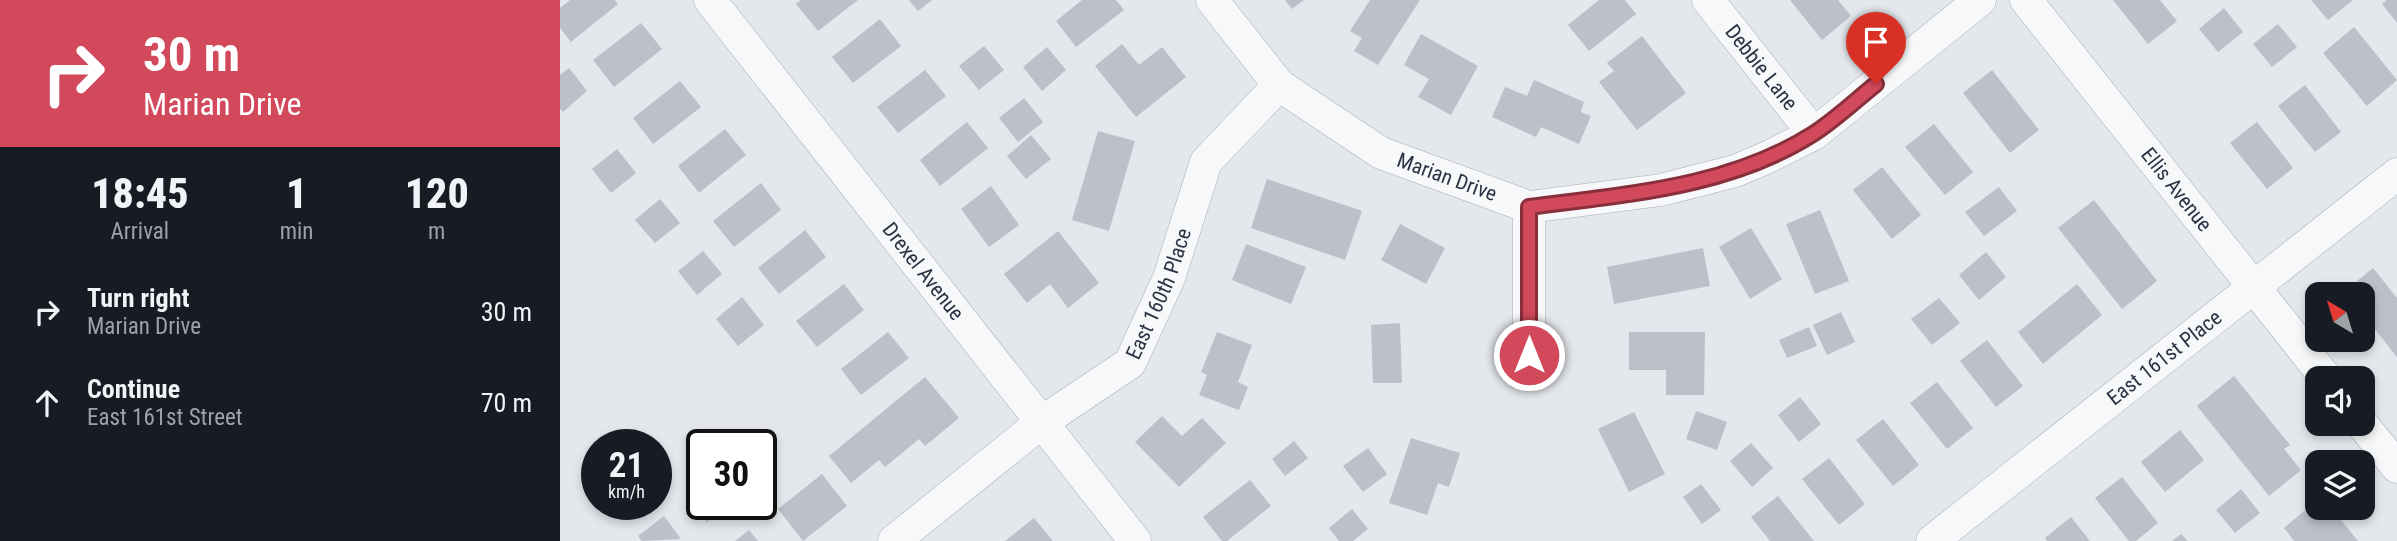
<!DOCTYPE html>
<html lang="en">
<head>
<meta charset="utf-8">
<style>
  :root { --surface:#171b24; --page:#242831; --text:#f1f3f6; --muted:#9ea1a6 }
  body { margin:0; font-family:"Roboto Condensed",sans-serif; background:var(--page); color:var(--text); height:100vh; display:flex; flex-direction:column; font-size:26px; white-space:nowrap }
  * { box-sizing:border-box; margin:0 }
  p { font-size:23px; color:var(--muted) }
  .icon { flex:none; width:38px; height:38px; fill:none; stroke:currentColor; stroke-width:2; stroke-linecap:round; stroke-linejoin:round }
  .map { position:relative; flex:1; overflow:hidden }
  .side { display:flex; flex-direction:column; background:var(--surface); width:560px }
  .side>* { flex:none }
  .top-card { background:#d1495b; color:#fff; overflow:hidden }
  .needle { width:46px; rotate:322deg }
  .fabs { position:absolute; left:1745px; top:282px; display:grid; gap:14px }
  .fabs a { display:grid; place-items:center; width:70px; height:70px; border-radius:14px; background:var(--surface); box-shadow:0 4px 10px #0003; font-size:35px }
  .speed { position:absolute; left:21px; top:429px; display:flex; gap:14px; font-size:35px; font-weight:700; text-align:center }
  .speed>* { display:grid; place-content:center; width:91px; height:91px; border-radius:50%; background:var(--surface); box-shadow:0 4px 10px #0003; line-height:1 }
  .speed small { font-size:18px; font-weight:400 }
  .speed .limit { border:4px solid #111; border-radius:10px; background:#fff; color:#111 }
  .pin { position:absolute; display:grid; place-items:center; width:60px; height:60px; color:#fff; margin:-72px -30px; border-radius:50% 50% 50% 0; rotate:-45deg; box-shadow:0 0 7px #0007 }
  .pin .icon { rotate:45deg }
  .me { position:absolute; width:77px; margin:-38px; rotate:0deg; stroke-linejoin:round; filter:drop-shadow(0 0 5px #0008) }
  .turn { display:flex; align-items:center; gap:24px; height:147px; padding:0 28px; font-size:32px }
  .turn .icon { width:91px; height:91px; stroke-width:2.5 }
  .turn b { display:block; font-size:49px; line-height:60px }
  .eta { display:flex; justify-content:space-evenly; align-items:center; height:119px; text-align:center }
  .eta b { font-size:42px; font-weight:800; line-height:49px }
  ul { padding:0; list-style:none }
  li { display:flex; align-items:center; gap:21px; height:91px; padding:0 28px }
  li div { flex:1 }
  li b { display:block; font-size:26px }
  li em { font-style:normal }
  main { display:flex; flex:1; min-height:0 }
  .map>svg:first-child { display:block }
  .building { fill:#bbc0ca }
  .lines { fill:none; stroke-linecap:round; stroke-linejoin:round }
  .minor-casing { stroke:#a9aeb7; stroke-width:33 }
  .minor { stroke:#f7f8fa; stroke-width:32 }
  .route-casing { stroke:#882f3b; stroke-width:18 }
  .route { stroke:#d1495b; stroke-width:12 }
  .labels { text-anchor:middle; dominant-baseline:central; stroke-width:6; stroke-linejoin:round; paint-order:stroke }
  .street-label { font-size:21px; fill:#2b3445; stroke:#f4f6f9 }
</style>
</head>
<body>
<main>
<section class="side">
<div class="top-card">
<div class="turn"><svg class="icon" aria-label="right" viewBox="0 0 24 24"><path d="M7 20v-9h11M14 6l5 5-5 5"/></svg><div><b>30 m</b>Marian Drive</div></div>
</div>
<div class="eta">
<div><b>18:45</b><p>Arrival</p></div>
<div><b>1</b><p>min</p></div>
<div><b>120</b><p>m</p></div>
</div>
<ul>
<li><svg class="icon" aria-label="right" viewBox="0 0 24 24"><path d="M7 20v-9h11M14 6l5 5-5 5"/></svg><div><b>Turn right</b><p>Marian Drive</p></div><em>30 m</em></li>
<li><svg class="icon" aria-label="ahead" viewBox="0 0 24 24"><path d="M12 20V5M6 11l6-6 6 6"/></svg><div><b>Continue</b><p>East 161st Street</p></div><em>70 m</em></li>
</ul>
</section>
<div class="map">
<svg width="1837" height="541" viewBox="0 0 1837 541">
  <rect width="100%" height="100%" fill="#e4e7ec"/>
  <g class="building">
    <path d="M10,0H55L58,4L11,42L0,28V8Z"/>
    <path d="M241,0H298L258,31L236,4Z"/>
    <path d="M349,0H372L358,11Z"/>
    <path d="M522,0H556L564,10L516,47L496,21Z"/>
    <path d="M725,0H744L732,9Z"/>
    <path d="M810,0H860L818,65L794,51L802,38L790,31Z"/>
    <path d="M1039,0H1065L1076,14L1029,51L1008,25Z"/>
    <path d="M1230,0H1278L1291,16L1262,40Z"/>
    <path d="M1553,0H1600L1617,21L1588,44Z"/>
    <path d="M1751,0H1793L1768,20Z"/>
    <path d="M1827,0H1837V23L1822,4Z"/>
    <path d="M1664,8L1683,32L1658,52L1639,29Z"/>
    <path d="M320,19L341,46L293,83L272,57Z"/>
    <path d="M81,23L102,49L54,87L33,60Z"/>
    <path d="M1718,24L1737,47L1712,67L1693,44Z"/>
    <path d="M1794,27L1837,80L1807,106L1763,53Z"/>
    <path d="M861,34L918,66L891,115L858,97L869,79L844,65Z"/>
    <path d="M1082,36L1126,93L1077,130L1039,82L1054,71L1047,63Z"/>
    <path d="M562,44L579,65L602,47L626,77L576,117L535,66Z"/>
    <path d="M424,46L444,70L419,90L399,66Z"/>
    <path d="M487,47L506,70L482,91L463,67Z"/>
    <path d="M9,68L27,91L3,112L0,109V75Z"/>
    <path d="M365,70L386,96L338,133L317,107Z"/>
    <path d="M1432,70L1479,130L1450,153L1403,93Z"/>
    <path d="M974,80L1024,102L1021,112L1031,116L1019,144L981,127L976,137L932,117L945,87L967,96Z"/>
    <path d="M120,81L141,107L93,144L73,118Z"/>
    <path d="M1745,85L1781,132L1755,152L1718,106Z"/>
    <path d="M464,98L483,122L458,142L439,118Z"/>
    <path d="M407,122L428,148L380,186L360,160Z"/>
    <path d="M1697,122L1733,168L1707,189L1670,143Z"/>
    <path d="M1374,124L1413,172L1385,195L1345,147Z"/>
    <path d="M165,129L186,155L139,193L118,166Z"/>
    <path d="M538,131L575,141L549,231L512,220Z"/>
    <path d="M471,135L491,159L466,179L447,156Z"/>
    <path d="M57,149L76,173L51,193L32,169Z"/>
    <path d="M1322,167L1361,215L1332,239L1293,190Z"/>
    <path d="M707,179L802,211L785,260L691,228Z"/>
    <path d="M201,183L221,210L174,247L153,221Z"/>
    <path d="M431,186L459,225L429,247L401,209Z"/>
    <path d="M1439,187L1457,211L1424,236L1405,212Z"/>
    <path d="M100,199L120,223L95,243L75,220Z"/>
    <path d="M1534,200L1597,281L1562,309L1498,228Z"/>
    <path d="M1260,210L1289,281L1255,294L1226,224Z"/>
    <path d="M840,224L885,248L866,284L821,260Z"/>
    <path d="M1191,228L1222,279L1190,299L1159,247Z"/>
    <path d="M245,230L266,257L219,294L198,268Z"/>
    <path d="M498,231L539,283L508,308L490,284L467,303L444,274Z"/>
    <path d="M686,244L746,267L731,304L672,280Z"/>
    <path d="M1143,248L1150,286L1054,304L1047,267Z"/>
    <path d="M143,251L162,274L137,295L118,271Z"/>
    <path d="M1426,252L1446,277L1419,300L1399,275Z"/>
    <path d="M1813,268L1837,298V357L1802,313V294H1787L1785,291Z"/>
    <path d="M284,284L304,310L257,347L236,321Z"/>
    <path d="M1517,284L1542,315L1483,364L1458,332Z"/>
    <path d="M182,297L204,325L178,346L156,319Z"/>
    <path d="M1379,298L1400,323L1372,345L1351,319Z"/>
    <path d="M1281,312L1295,342L1267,355L1253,325Z"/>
    <path d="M840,323L842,383H813L811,325Z"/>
    <path d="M1249,327L1257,346L1227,358L1219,340Z"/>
    <path d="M328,332L349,358L301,395L281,369Z"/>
    <path d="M657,332L692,345L678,382L688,387L679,410L639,395L647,375L641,372Z"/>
    <path d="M1069,332H1145L1144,395H1106V370H1069Z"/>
    <path d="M1427,340L1463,386L1436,407L1400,361Z"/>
    <path d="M1674,376L1730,445L1724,449L1741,470L1709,496L1637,406Z"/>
    <path d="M365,377L399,418L365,446L359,439L325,467L319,460L291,483L269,456Z"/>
    <path d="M1377,382L1413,428L1387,449L1350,403Z"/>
    <path d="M1240,397L1261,424L1239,442L1218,415Z"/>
    <path d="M1136,411L1167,422L1157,450L1126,439Z"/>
    <path d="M1074,412L1105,474L1069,492L1038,429Z"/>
    <path d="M602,416L622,436L642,418L666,443L619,487L575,442Z"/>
    <path d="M1323,419L1359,465L1333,486L1296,440Z"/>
    <path d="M1620,430L1644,460L1605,492L1581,462Z"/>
    <path d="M851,438L900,453L889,487L878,483L867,515L829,503Z"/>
    <path d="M734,441L748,458L725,476L712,459Z"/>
    <path d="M1191,443L1213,468L1192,487L1170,461Z"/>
    <path d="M808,448L827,474L803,492L783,466Z"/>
    <path d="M201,455L214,471L201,481Z"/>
    <path d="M1269,458L1305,504L1279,525L1242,479Z"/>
    <path d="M262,474L287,506L243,541L218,509Z"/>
    <path d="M1562,477L1598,523L1576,541H1569L1535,498Z"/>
    <path d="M690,480L711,506L667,541H662L643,517Z"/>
    <path d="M142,484V504H170L147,522L126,496Z"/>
    <path d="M1141,484L1161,510L1142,524L1123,497Z"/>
    <path d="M1681,489L1700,513L1675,533L1656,510Z"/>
    <path d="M1218,496L1254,541H1210L1191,517Z"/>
    <path d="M1755,502L1769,520L1776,514L1798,541H1734L1724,528Z"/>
    <path d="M792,509L808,529L793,541H779L769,528Z"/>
    <path d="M104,516L121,539L82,541L78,536Z"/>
    <path d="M1511,517L1530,541H1487L1485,538Z"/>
    <path d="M474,518L493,541H445Z"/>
    <path d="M189,530L198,541H175Z"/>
    <path d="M1621,534L1628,541H1612Z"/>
  </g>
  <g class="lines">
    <defs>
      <g id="minor">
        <path id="s1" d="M150,0L575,541"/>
        <path id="s2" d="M652,0L719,85L821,153L969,207L1101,190L1175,171L1206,158L1254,134L1420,0"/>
        <path id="s3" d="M1148,0L1254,134"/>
        <path id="s4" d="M1466,0L1766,378"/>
        <path d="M969,355V207"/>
        <path d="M1802,424L1837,467"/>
        <path id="s5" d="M334,541L482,422L570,363L609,278L646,162L719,85"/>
        <path id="s6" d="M1372,541L1837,174"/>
      </g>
    </defs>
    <use href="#minor" class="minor-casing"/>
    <use href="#minor" class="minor"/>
  </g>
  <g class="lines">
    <defs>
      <path id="route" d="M969,355V207C1066,194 1168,188 1253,134C1275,120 1296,100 1316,84"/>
    </defs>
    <use href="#route" class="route-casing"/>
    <use href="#route" class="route"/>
  </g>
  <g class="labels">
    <g class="street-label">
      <text stroke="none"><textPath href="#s3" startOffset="86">Debbie Lane</textPath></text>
      <text stroke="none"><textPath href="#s2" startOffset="301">Marian Drive</textPath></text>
      <text stroke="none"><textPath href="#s4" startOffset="242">Ellis Avenue</textPath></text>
      <text stroke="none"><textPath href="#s1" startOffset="345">Drexel Avenue</textPath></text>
      <text stroke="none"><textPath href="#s5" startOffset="371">East 160th Place</textPath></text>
      <text stroke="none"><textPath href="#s6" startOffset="296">East 161st Place</textPath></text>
    </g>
  </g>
</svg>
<div class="fabs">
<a><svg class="needle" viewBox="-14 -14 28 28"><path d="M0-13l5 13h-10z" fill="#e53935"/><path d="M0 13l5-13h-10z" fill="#9ea1a6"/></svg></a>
<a><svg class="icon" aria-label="sound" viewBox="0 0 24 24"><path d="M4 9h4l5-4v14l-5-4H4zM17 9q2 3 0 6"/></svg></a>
<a><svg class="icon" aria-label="layers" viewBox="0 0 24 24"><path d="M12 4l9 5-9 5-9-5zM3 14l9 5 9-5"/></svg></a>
</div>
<div class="speed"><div>21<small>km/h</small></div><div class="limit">30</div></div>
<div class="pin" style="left:1316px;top:84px;background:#d93025"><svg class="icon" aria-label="arrive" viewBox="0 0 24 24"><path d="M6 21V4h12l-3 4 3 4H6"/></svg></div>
<svg class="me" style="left:969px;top:355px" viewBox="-20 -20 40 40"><circle r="17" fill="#d1495b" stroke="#fff" stroke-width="3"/><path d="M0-11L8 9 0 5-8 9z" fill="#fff"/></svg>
</div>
</main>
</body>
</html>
